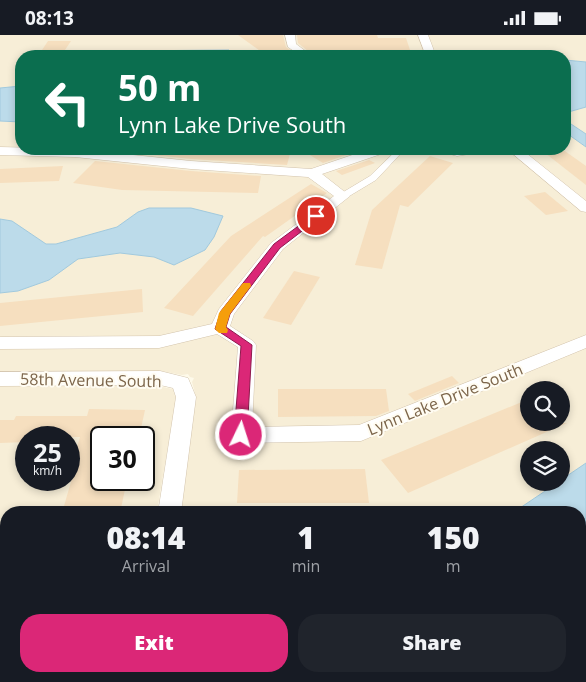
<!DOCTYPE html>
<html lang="en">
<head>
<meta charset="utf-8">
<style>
  :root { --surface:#171b24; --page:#20242c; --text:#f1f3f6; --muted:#9ea1a6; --accent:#db2777 }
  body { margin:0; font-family:"Open Sans",sans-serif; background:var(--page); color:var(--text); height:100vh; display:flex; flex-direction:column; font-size:19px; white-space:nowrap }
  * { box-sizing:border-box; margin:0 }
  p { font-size:16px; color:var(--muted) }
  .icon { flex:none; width:28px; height:28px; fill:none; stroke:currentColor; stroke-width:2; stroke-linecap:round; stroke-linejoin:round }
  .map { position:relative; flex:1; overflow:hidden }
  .side { position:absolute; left:0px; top:471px; width:586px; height:176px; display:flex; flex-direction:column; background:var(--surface); border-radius:20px 20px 0 0; box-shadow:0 2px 8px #0003 }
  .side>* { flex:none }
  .hud { position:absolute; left:15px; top:15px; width:556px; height:105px; border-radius:20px; box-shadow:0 2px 8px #0003; background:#0b6e4f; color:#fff; overflow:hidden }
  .tools { position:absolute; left:520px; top:346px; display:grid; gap:10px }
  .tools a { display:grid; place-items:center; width:50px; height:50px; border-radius:50%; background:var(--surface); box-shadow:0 2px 8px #0003; font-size:25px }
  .speed { position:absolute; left:15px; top:391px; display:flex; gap:10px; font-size:25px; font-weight:700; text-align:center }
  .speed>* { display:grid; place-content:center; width:65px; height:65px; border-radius:50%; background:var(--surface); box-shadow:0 2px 8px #0003; line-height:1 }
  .speed small { font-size:12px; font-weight:400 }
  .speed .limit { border:2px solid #111; border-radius:8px; background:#fff; color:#111 }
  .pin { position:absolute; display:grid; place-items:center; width:42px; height:42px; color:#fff; margin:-21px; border:2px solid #fff; border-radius:50%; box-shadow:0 1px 5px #0007 }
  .me { position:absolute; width:55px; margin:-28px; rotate:4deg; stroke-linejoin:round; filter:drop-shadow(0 0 4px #0008) }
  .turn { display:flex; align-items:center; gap:18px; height:105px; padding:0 20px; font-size:22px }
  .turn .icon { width:65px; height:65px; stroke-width:2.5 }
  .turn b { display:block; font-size:35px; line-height:42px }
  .eta { display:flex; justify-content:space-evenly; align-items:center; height:85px; text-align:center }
  .eta b { font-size:30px; font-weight:800; line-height:35px }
  .cta { display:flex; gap:10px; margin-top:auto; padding:10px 20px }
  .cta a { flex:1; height:58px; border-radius:20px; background:var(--accent); color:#fff; font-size:20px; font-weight:800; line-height:58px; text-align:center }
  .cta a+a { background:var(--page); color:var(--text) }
  .status { display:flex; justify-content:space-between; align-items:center; height:35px; padding:0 25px; background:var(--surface); direction:ltr }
  .status svg { height:14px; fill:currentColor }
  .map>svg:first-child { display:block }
  .residential { fill:#f7eed7; fill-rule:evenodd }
  .water { fill:#bcdbea; stroke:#a1c9dd }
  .building { fill:#f6dfbf }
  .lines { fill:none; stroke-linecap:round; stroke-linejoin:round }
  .lane-casing { stroke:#d3c4ad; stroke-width:1 }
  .street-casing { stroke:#d3c4ad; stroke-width:1 }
  .lane { fill:#fff; fill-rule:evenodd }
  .street { fill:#fff; fill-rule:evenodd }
  .route { fill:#db2777; stroke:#8e194d }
  .slow { fill:#f59e0b }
  .labels { text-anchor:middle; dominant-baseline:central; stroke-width:4; stroke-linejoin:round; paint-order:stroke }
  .street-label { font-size:16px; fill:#7c654a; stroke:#fffcf2 }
</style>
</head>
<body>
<div class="status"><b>08:13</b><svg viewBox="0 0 49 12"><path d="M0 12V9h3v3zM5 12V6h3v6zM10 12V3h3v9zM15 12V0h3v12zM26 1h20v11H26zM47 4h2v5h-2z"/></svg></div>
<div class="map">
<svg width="586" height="647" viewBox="0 0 586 647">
  <rect width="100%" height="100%" fill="#fefaea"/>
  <g class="residential">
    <path d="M0,0H586V27L565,25V21L509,20L502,21H233L229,15L119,16L105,17L98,21H21V51L0,53Z"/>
    <path d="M586,72V99L565,85V78Z"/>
    <path d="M0,86L21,87V114H565V97L586,112V428L561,445V415H529V448H557L514,477H180L196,362L192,347L194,343L190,342L188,339L182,340L161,336L0,337V258L18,256L49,245L78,224L120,218L154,222L174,230L138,177L117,192L56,209H46L12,186L0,184ZM529,355H561V388H529Z"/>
    <path d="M0,351H157L173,354L176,363L157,477L6,478V641H131L130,647H0ZM26,402H69V445H26ZM101,402H144V445H101Z"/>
  </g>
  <g class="water">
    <path d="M229,15L233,21H98L105,17L119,16Z"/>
    <path d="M565,25L586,27V72L565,78Z"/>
    <path d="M21,51V87L0,86V53Z"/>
    <path d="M565,85L586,99V112L565,97Z"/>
    <path d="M149,173H191L223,181L214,202L205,215L174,230L154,222L120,218L78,224L49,245L18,256L0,258V184L12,186L46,209H56L117,192L138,177Z"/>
    <path d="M586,428V647H454L453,641H580V478L514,477L557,448H561V445Z"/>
  </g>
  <g class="building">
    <path d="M238,0H283L286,12L298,21H267Z"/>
    <path d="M297,0H377L378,3H406L412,21H314L298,8Z"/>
    <path d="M48,6H71L61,21H38Z"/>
    <path d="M107,114H267L291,115L287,130L191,124L106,115Z"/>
    <path d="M300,114H349L355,117L323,128Z"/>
    <path d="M540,114H562L586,131V150Z"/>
    <path d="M430,121L453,128L408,172L400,170L382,234L355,230L372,175Z"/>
    <path d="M369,125L375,128L342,140L336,136Z"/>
    <path d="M95,126L191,136L261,141L258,158L122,155L73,148Z"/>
    <path d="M63,131L59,146L0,148V134Z"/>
    <path d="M311,149L327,158L265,202L263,201L193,281L164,273L231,201Z"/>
    <path d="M545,157L568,176L546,180L524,161Z"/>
    <path d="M294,236L320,242L291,290L263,283Z"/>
    <path d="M142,254L143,277L0,291V268Z"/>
    <path d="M452,341L459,348L415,366L408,359Z"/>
    <path d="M278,354H386L389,376L376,381L278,382Z"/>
    <path d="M529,364V388H567L408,458L381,425Z"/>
    <path d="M89,374L145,375L139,402H101V445H127L120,478H62L79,419H75L80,402H26V407L0,408V385H14L16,381H87Z"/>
    <path d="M365,434L369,468H237L239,435Z"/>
  </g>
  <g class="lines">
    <defs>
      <g id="lane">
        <path d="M398,114H405L376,145L346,163H340V159L370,141Z"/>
        <path d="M436,114C443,114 449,116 457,117C467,118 479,113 490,114L487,116L457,121L437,115Z"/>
      </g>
      <g id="street">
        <path d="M285,0H295L296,9L312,21H301L288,12Z"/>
        <path d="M418,0H428L436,21H426Z"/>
        <path d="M0,112L75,114L191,126L311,134L370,114H388L387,117L322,139L350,161L283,214L234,279L230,291L253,306L256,310L252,392L359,390L586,300V313L361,406L241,408L234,405L231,400L238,312L217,299L159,313L0,314V302L159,301L212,289L219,274L271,208L334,161L308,142L191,134L75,122L0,120Z"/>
        <path d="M507,114H521L586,166V177L581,176Z"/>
        <path d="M160,336L188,343L196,362L181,478H158L176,362L173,353L160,350L0,351V337Z"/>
        <path d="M130,641H158L157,647H129Z"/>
      </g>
    </defs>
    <use href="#lane" class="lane-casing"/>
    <use href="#street" class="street-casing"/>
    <use href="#lane" class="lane"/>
    <use href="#street" class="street"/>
  </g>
  <path class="route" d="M316,178L321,181L319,183L280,213L230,279L226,292L252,310L247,400L245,403H236L234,400L241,311L215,294L221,276L274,209Z"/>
  <path class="slow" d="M243,248H250L251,251L230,279L226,292L228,295L227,298H219L215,294L219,278Z"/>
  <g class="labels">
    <g class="street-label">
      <text transform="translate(91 345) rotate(1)">58th Avenue South</text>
      <text transform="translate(445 364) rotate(-22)">Lynn Lake Drive South</text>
    </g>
  </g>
</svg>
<div class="tools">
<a><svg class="icon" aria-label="search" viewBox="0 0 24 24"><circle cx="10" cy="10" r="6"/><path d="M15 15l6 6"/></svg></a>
<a><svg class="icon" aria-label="layers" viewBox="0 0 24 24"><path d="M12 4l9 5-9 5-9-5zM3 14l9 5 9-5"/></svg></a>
</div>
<div class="speed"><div>25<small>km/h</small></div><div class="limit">30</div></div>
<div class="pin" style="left:316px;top:181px;background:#d93025"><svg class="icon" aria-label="arrive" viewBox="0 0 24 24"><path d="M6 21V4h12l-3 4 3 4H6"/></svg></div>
<svg class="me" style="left:241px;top:400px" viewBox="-20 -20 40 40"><circle r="17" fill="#db2777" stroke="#fff" stroke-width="3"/><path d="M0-11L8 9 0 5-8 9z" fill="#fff"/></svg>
<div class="hud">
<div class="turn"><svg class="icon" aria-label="left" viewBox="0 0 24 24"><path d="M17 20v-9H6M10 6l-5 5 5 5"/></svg><div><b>50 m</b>Lynn Lake Drive South</div></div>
</div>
<section class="side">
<div class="eta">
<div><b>08:14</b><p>Arrival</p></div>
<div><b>1</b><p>min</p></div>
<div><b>150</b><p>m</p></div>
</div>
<div class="cta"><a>Exit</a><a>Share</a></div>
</section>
</div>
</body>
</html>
